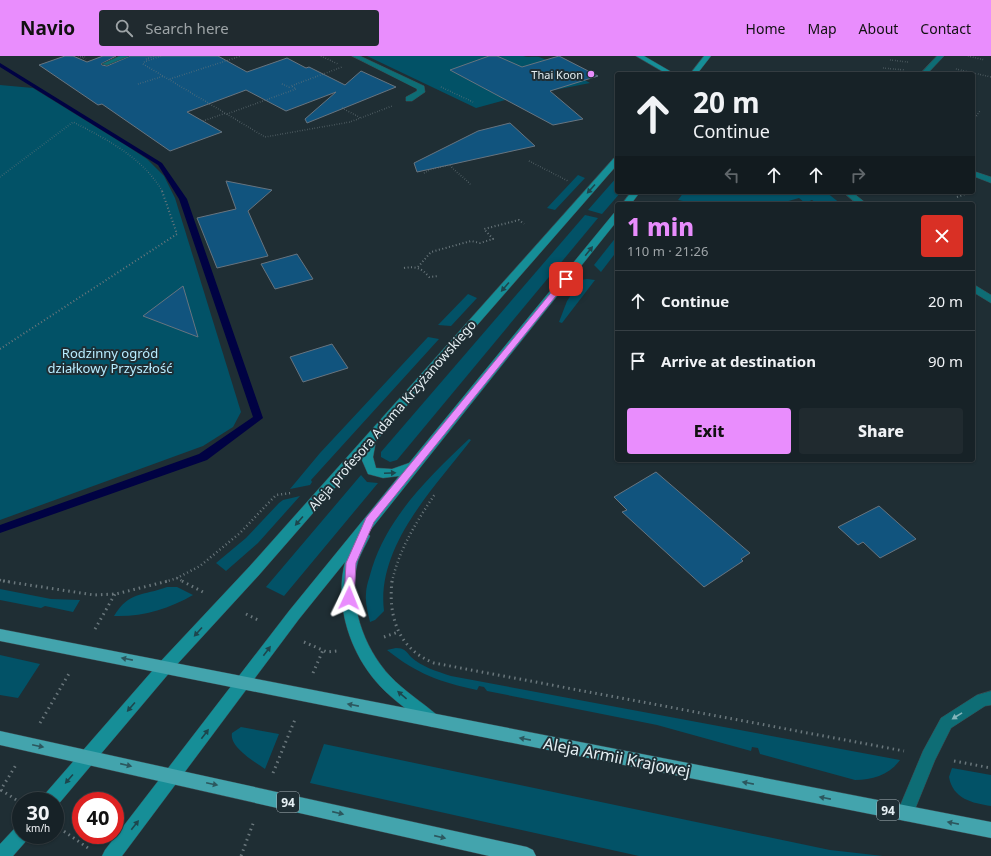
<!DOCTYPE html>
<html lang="en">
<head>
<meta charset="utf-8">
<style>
  :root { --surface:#172227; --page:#202a2f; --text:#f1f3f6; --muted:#9ea4a7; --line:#363f44; --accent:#e98dfd }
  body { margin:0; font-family:"Noto Sans",sans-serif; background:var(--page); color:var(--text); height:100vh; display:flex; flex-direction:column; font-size:15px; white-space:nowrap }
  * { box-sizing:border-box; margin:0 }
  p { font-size:13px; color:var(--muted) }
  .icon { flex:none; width:22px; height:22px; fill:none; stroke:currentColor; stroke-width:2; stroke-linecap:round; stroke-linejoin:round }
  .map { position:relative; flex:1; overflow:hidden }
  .sheet { position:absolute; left:615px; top:146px; width:360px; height:260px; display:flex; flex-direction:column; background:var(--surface); border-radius:4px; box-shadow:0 1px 3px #0004,0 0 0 1px var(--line) }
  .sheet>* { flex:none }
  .top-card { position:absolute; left:615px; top:16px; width:360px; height:122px; border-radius:4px; box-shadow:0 1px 3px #0004,0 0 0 1px var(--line); background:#172227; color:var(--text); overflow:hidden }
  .speed { position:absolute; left:12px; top:736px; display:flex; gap:8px; font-size:20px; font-weight:700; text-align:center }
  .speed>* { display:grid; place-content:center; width:52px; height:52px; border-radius:50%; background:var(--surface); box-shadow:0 1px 3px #0004,0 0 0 1px var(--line); line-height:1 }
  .speed small { font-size:10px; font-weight:400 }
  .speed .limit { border:6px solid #d22; background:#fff; color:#111 }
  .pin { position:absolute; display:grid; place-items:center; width:34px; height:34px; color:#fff; margin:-17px; border-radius:8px; box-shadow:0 2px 6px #0006 }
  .me { position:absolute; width:44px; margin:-22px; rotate:2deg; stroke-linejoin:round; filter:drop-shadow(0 0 3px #0008) }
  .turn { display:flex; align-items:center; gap:14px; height:84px; padding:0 12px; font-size:18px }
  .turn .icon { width:52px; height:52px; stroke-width:2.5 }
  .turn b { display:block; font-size:28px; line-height:34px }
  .lanes { display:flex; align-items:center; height:38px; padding:0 12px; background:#0003; justify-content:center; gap:20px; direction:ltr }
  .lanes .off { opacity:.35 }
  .round { display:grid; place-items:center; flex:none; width:42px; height:42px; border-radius:4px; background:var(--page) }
  .head { display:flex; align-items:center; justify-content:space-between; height:68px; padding:0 12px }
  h1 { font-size:24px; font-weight:800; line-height:30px; color:var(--accent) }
  .button { display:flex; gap:8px; margin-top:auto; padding:8px 12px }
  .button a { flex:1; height:46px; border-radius:4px; background:var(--accent); color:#111; font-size:16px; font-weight:800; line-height:46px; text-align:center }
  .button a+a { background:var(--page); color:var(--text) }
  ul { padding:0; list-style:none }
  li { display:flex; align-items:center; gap:12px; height:60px; padding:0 12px; border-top:1px solid var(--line) }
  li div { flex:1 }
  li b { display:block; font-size:15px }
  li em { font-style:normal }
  header { display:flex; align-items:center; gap:24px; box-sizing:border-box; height:56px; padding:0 20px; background:var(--accent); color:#111 }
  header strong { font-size:19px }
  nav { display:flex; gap:22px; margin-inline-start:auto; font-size:14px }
  .search { width:280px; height:36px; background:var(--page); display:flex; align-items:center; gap:10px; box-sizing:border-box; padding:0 14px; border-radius:4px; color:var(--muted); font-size:15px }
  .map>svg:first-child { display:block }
  .green { fill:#025267 }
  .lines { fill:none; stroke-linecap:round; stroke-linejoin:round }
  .stream { fill:#000243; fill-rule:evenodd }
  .building { fill:#11547e; stroke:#67747f }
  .lane-casing { stroke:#3b494f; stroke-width:1 }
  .street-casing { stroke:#3b494f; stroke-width:1 }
  .secondary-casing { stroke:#3b494f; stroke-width:1 }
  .primary-casing { stroke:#3b494f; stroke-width:1 }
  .path-far3 { stroke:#6a777c; stroke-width:1.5; stroke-dasharray:0.5 2; stroke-linecap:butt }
  .path-far2 { stroke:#6a777c; stroke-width:2; stroke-dasharray:1 2.5; stroke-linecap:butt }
  .path-far1 { stroke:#6a777c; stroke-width:2.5; stroke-dasharray:1 3; stroke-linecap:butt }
  .path { stroke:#6a777c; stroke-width:3; stroke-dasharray:1.5 4; stroke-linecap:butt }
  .lane { fill:#0e6d75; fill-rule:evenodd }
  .street { fill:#0e6d75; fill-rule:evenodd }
  .secondary { fill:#168e97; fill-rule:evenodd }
  .primary { fill:#43a4ad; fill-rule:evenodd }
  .oneway { fill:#1d464d }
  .oneway2 { fill:#2c575e }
  .oneway3 { fill:#84b4ba }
  .route { fill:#e98dfd; stroke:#975ca4 }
  .poi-dot { fill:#e98dfd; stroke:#1f2e34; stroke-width:1.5 }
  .labels { text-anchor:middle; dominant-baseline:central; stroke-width:4; stroke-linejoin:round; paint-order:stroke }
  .far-poi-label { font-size:11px; fill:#e5eff3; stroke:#1f2e34; text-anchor:end }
  .shield { fill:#1f2e34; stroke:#aab5ba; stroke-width:1 }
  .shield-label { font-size:12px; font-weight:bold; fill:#e5eff3 }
  .park-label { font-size:13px; fill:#b8ecff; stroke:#1f2e34 }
  .street-label { font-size:13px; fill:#e5eff3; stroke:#1f2e34 }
  .near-street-label { font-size:16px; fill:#e5eff3; stroke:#1f2e34 }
</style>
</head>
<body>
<header>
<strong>Navio</strong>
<div class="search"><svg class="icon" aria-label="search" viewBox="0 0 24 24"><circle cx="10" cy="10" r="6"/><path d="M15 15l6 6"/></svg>Search here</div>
<nav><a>Home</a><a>Map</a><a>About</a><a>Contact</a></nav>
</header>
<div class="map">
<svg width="991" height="800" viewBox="0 0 991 800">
  <rect width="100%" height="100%" fill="#1f2e34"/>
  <g class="green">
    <path d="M367,0H523C528,2 533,0 539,1C557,7 573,18 590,27L509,43L476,52Z"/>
    <path d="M0,29L33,32L127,90L147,103L164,120L175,142L241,356L233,371L203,390L0,464Z"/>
    <path d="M578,119L585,122L555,154L547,152Z"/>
    <path d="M617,121V136H621L602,158L588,154Z"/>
    <path d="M684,136H755L757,137L798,136L800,138L826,136L841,148H817L812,144L805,147L799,142L785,146L786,148H697L678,144Z"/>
    <path d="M585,159L598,162L397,404L390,406L381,401V396Z"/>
    <path d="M617,180V195L601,216L594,209Z"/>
    <path d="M587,223L595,224L562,267L559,266L567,245L581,224Z"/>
    <path d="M468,238L477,242L451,270L438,269Z"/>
    <path d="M428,281L439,283L311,424L312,426L310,429L290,433L320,397Z"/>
    <path d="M469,383L471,384C435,431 376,490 384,555L375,564L370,566C368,557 365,547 366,538C366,530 370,520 372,512C389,459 430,420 469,383Z"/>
    <path d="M361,419L367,426L378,427L284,540L266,531Z"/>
    <path d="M300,440L258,487L226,515L216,507L246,482L279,447L283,444Z"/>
    <path d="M167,531H177L193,539C169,553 142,561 114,560C129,535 143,540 167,531Z"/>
    <path d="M0,533L51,543L80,544L73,556L45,550L41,552L0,544Z"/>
    <path d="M396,592C404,592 406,595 411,601C422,611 436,615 451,620L900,704C889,719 873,724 855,724L760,698L758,692L752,691L751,695L657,669L487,635L484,631L479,630L477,634C440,626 417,618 387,594Z"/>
    <path d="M0,599L40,608L18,642L0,639Z"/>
    <path d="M241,671L279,678L265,713C255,706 229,691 232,677Z"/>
    <path d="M324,688L830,794L883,800H639L310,727Z"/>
    <path d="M952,712L991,719V750C972,747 953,743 949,721Z"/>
  </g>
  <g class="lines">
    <path class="stream" d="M0,7L162,107L187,143L263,362L207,404L0,477V469L199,398L253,361L179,143L158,109L0,11Z"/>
  </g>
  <g class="building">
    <path d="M65,0H73L87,6L103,0H116L101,8L102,9L107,10L130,0H218L247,16L287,2L306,12L309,11L345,29L361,15L396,31L307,67L305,63L336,36L286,55L246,34L187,56L222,76L170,95L102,48L98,49L39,9Z"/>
    <path d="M489,0H497L522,11L559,0L598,20L550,35L583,63L553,69L450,14Z"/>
    <path d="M510,67L535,90L417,116L414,107L478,75Z"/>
    <path d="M226,125L272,134L248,155L268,200L217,212L197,162L236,153Z"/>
    <path d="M297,198L313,223L275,233L261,208Z"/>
    <path d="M183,230L198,281L143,260Z"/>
    <path d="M332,288L348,312L303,326L290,301Z"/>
    <path d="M656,416L750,497L741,503L743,505L704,531L622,456L627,454L614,441Z"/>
    <path d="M879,450L916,483L880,502L863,486L858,489L838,471Z"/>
  </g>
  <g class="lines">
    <defs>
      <g id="lane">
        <path d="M120,0H129L107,9L102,8Z"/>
        <path d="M352,0H360L424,30L425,36L412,45H406V41L417,35V33Z"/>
        <path d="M991,635V649L985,650L951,672L935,704L911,763L905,765L899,763L897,757L923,695L941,662L977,639Z"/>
      </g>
      <g id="street">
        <path d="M937,0H944L927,18H920Z"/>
        <path d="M973,115L991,121V127L973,120Z"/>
        <path d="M843,136H852L867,148H857Z"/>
        <path d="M973,228L991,239V247L973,236Z"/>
      </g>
      <g id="secondary">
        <path d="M636,0H644L675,18H667Z"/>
        <path d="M704,0H711L697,18H690Z"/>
        <path d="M614,102H617V109L376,385L373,401L376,412L392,413L409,407L614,157L617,156V165L368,477L370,480C366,488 361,497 358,505C347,545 363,591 390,620C404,635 422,646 437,659L440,664L437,669L432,671L427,669C411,656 394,645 380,630C350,598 334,549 345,506L299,563L122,800H102L105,794L289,555L399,420L383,422L368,418L361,402L259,519L170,616L56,751L55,745H42L44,739L160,606L249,511Z"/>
        <path d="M631,136H640L631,148H622Z"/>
        <path d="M21,770V779H29L27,784L13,800H0V788L15,772Z"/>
      </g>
      <g id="primary">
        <path d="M0,573L991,766V782L0,585Z"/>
        <path d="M0,675L527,791L533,794L536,800H489L0,689Z"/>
      </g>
    </defs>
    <use href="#lane" class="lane-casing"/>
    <use href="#street" class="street-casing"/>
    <use href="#secondary" class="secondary-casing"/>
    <use href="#primary" class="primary-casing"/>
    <g class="path-far3">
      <path d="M78,0L82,1"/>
      <path d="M85,0L82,1L86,3"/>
      <path d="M321,0L338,8"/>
      <path d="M968,0L985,4"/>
      <path d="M146,3L155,0"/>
      <path d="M890,4L908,6"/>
      <path d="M144,6L161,0"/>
      <path d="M143,8L265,81L350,66L392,50"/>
      <path d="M883,12L905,14"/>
      <path d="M956,13L991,21"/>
      <path d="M170,23L241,0"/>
      <path d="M138,28L164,20"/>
      <path d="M282,28L289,31L291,30"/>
      <path d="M441,31L473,46"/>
      <path d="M342,52L361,62"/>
      <path d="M227,58L296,33L291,30L342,11"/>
      <path d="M975,62L980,55"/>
      <path d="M203,65L226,57"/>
      <path d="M529,105L568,125"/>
      <path d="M424,117L432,113L450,109C456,117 464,121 471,129"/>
      <path d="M0,121L73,66C108,84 142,101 163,136"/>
    </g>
    <g class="path-far2">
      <path d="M957,141L968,137"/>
      <path d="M418,211L431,196L471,185L480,187L493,183L484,173L519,164L524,168"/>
      <path d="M404,212C415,210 422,212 429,221L439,220"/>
      <path d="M0,293L177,178L162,135"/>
    </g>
    <g class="path-far1">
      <path d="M177,522L184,526"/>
      <path d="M0,524L10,526"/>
      <path d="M165,526L177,522L200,510L240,477L276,439L291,437"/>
      <path d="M392,526C399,493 417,465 435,438"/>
    </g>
    <g class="path">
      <path d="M3,525L94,539L116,538L168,525"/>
      <path d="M182,525L203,536"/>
      <path d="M392,525C388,560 398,593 434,607L904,695"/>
      <path d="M246,558L260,565"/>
      <path d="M95,573L115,538"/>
      <path d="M384,581L398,576"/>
      <path d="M304,586L327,596L337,595"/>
      <path d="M313,617L323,594"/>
      <path d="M40,667L70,616"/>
      <path d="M954,705L991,712"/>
      <path d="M273,717L296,661"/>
      <path d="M1,734L21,747"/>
      <path d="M0,735L16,709"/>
      <path d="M55,769L88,792"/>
      <path d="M241,800L254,765"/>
    </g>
    <use href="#lane" class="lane"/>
    <use href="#street" class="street"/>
    <use href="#secondary" class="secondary"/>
    <use href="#primary" class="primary"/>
  </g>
  <defs><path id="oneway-solid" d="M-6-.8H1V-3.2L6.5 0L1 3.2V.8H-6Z"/></defs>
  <g class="oneway">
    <use href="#oneway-solid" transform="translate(591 133) rotate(132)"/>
    <use href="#oneway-solid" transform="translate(589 195) rotate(-51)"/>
    <use href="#oneway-solid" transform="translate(505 231) rotate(131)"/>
    <use href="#oneway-solid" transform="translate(390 417) rotate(-3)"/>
    <use href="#oneway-solid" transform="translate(299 465) rotate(131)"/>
    <use href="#oneway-solid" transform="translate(198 576) rotate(132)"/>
    <use href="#oneway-solid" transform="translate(267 595) rotate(-53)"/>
    <use href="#oneway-solid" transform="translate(402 639) rotate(-140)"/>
    <use href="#oneway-solid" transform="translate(131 651) rotate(131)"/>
    <use href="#oneway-solid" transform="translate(205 678) rotate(-53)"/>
    <use href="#oneway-solid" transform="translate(69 723) rotate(131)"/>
    <use href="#oneway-solid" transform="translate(135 769) rotate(-52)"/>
  </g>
  <g class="oneway2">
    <use href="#oneway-solid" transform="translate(127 603) rotate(-169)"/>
    <use href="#oneway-solid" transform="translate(353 649) rotate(-169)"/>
    <use href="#oneway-solid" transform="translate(525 683) rotate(-169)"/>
    <use href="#oneway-solid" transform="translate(38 690) rotate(12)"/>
    <use href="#oneway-solid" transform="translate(126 709) rotate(13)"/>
    <use href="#oneway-solid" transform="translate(748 727) rotate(-169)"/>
    <use href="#oneway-solid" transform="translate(212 728) rotate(12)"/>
    <use href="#oneway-solid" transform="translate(825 742) rotate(-169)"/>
    <use href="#oneway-solid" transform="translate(338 757) rotate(13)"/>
    <use href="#oneway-solid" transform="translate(953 767) rotate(-169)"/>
    <use href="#oneway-solid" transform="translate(440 781) rotate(13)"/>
  </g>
  <use class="oneway3" href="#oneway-solid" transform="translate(957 660) rotate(148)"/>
  <path class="route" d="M566,221L569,223L568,225L374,466L356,507L354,542L353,546L349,547L345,546L344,542L346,507L366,462L563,222Z"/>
  <circle class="poi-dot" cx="591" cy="18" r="4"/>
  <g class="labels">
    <g class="far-poi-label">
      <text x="583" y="18">Thai Koon</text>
    </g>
    <g class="shield">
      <rect x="277" y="736" width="22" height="20" rx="3"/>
      <rect x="877" y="744" width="22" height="20" rx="3"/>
    </g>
    <g class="shield-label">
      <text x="288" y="746">94</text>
      <text x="888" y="754">94</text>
    </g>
    <g class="park-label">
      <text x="110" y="297">Rodzinny ogród<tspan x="110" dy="15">działkowy Przyszłość</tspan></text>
    </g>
    <g class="street-label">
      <text transform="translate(392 359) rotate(-49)">Aleja profesora Adama Krzyżanowskiego</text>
    </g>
    <g class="near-street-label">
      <text transform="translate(617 701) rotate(11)">Aleja Armii Krajowej</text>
    </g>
  </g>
</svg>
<div class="speed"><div>30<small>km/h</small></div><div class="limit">40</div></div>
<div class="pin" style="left:566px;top:223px;background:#d93025"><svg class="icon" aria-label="arrive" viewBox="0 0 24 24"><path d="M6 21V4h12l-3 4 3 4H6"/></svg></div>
<svg class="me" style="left:349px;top:542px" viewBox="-20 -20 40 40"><path d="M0-17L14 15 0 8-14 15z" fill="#e98dfd" stroke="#fff" stroke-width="4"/></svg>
<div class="top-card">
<div class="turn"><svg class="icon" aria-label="ahead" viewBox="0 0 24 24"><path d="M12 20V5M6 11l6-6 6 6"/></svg><div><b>20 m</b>Continue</div></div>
<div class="lanes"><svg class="icon off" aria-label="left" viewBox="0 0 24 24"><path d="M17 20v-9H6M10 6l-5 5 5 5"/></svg><svg class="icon" aria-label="ahead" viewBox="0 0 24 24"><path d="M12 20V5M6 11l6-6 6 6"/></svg><svg class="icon" aria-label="ahead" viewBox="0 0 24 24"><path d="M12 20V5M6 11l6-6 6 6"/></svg><svg class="icon off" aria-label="right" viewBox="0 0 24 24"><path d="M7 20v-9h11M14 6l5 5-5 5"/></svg></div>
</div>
<section class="sheet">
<div class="head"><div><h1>1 min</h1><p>110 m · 21:26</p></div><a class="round" style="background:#d93025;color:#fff"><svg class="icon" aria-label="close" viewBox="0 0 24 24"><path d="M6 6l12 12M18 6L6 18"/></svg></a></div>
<ul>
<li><svg class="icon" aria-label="ahead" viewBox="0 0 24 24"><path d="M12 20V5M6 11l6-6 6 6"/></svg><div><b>Continue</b></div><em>20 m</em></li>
<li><svg class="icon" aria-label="arrive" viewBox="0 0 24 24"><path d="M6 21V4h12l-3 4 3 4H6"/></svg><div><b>Arrive at destination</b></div><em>90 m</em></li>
</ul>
<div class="button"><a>Exit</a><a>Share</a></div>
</section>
</div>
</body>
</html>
